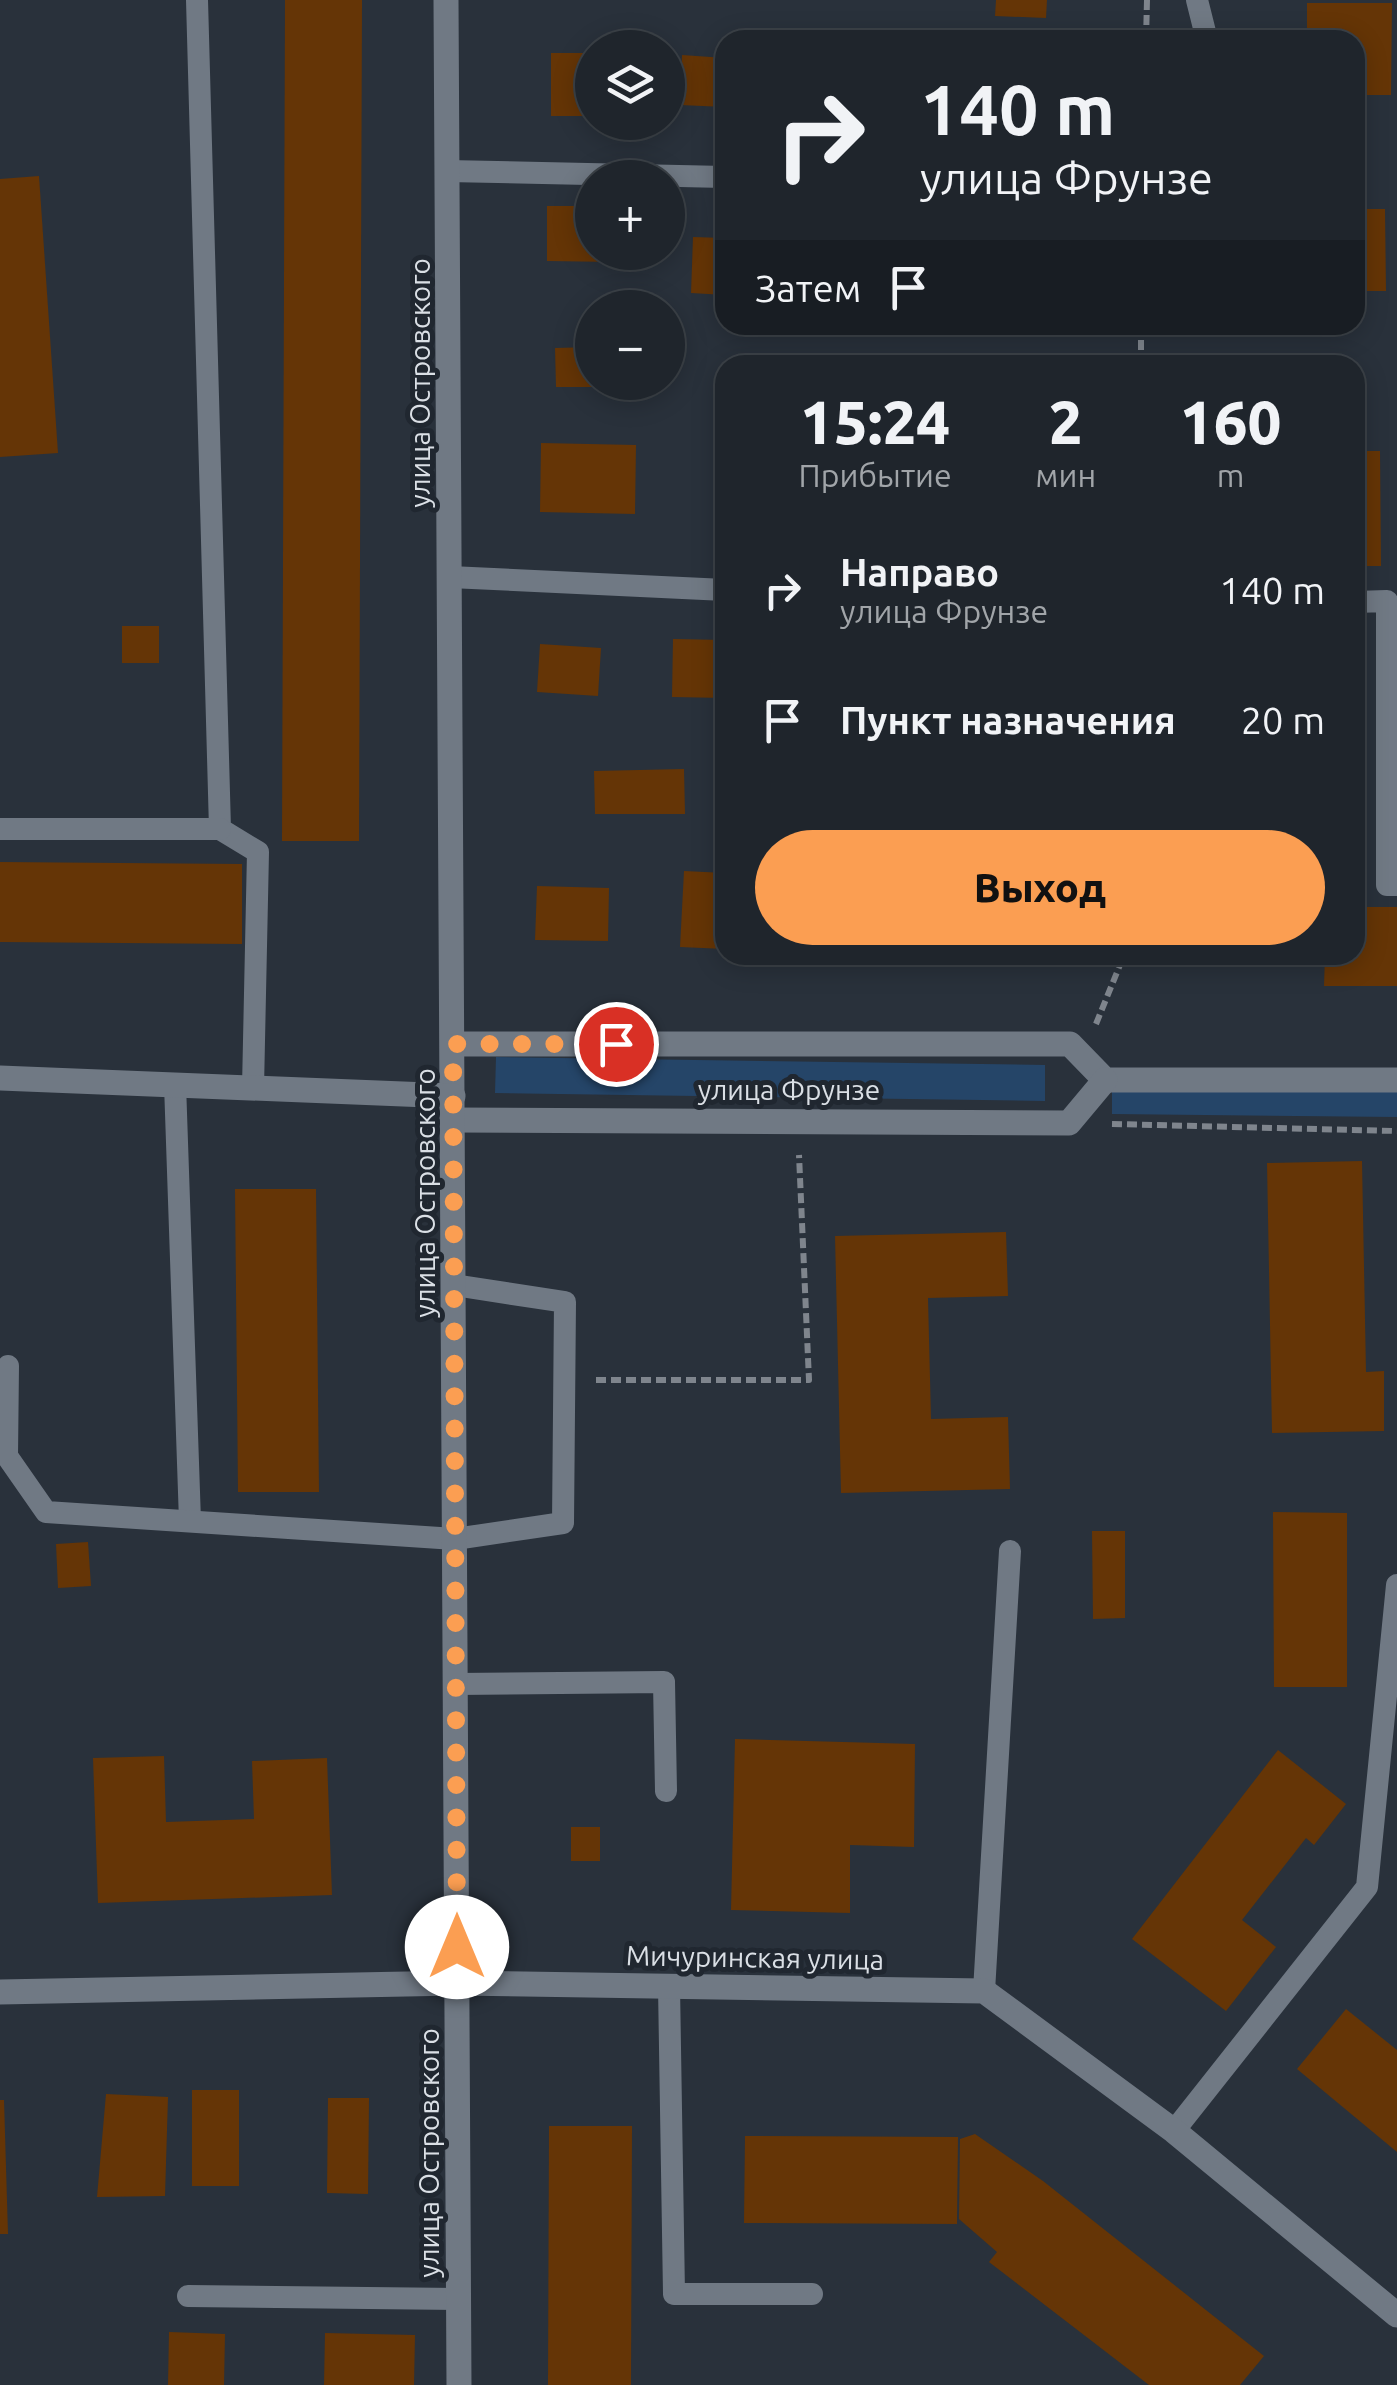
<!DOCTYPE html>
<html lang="ru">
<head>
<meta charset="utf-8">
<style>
  :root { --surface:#1f252c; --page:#272d34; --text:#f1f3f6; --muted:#a1a5a9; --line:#3c4248; --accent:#fb9e52 }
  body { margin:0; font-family:Ubuntu,sans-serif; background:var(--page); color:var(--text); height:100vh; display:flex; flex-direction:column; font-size:38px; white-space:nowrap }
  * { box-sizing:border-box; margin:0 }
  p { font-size:32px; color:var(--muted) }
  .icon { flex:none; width:55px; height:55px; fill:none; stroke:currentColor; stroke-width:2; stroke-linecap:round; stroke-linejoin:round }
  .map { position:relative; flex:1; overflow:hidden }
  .side { position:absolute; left:715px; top:355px; width:650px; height:610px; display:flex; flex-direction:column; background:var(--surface); border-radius:30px; box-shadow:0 5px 25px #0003,0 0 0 2px var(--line) }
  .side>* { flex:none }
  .banner { position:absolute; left:715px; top:30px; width:650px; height:305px; border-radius:30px; box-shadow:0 5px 25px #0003,0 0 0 2px var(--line); background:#1f252c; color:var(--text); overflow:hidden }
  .tools { position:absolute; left:575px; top:30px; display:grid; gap:20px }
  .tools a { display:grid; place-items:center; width:110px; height:110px; border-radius:50%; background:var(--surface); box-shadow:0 5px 25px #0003,0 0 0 2px var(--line); font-size:50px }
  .pin { position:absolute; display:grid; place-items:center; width:85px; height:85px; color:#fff; margin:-42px; border:5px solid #fff; border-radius:50%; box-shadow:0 2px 10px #0007 }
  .me { position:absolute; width:110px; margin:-55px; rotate:0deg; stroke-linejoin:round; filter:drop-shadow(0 0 8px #0008) }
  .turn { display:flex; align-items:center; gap:35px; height:210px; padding:0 40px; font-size:45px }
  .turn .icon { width:130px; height:130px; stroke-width:2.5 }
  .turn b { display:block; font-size:70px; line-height:85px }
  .then { display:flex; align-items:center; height:95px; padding:0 40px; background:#0003; gap:20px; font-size:38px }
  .eta { display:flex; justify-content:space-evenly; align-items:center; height:170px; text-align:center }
  .eta b { font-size:60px; font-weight:800; line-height:70px }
  .primary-button { display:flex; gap:20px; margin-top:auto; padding:20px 40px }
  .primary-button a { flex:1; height:115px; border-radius:60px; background:var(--accent); color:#111; font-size:40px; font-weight:800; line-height:115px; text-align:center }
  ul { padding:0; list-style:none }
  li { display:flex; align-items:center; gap:30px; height:130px; padding:0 40px }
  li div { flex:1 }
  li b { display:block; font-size:38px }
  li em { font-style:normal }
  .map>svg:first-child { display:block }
  .green { fill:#254568 }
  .building { fill:#653506 }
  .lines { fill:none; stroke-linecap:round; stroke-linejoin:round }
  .path { stroke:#7f858d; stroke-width:6; stroke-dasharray:10 5; stroke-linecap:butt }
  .service { stroke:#707984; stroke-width:22 }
  .pedestrian { stroke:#707984; stroke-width:25 }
  .minor { stroke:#707984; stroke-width:25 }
  .route { stroke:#fb9e52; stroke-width:18; stroke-dasharray:0 32.4 }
  .labels { text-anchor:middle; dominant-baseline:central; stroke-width:10; stroke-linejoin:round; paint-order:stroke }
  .street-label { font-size:28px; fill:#dadfe5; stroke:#202730 }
</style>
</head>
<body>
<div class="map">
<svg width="1397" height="2385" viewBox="0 0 1397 2385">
  <rect width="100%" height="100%" fill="#29313b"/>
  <g class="green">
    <path d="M496,1057L1045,1065V1101L495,1093Z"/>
    <path d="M1112,1090L1397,1092V1117L1112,1114Z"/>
  </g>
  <g class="building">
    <path d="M285,0H362L359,841H282Z"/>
    <path d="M996,0H1047L1046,18L995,16Z"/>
    <path d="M1307,3H1392L1391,95H1355V40H1307Z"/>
    <rect x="551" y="53" width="41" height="63"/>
    <path d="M682,55L725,58V107L680,105Z"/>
    <path d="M39,176L58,453L0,457V179Z"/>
    <path d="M547,206H592V252H614V262L547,261Z"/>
    <path d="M1355,209H1385L1386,291H1355Z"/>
    <path d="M693,237L725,238V295L691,293Z"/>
    <path d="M592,347V382H649V387H556L555,348Z"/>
    <path d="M541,443L636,445L635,514L540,512Z"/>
    <path d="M1355,451H1380L1381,566H1355Z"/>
    <rect x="122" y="626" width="37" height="37"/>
    <path d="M673,639L725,640V698L672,697Z"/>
    <path d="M540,644L601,648L598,696L537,692Z"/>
    <path d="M684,769L685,814H595L594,771Z"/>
    <path d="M0,862L242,864V944L0,942Z"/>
    <path d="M684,871L725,873V949L680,947Z"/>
    <path d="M537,886L609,888L608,941L535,940Z"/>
    <path d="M1355,907H1397V986H1324L1325,955H1355Z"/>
    <path d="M1362,1161L1366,1372L1384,1371V1431L1272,1433L1267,1163Z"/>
    <path d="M235,1189H316L319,1492H238Z"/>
    <path d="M1006,1232L1008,1296L928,1298L931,1419L1008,1417L1010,1489L841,1493L835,1236Z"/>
    <path d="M1273,1512L1347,1513V1687H1274Z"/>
    <path d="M1092,1531H1125V1618L1093,1619Z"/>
    <path d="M88,1542L91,1586L58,1588L56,1544Z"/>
    <path d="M735,1739L915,1744L914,1847L850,1845V1913L731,1910Z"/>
    <path d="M1278,1750L1346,1804L1314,1845L1306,1838L1242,1920L1276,1947L1226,2011L1132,1939Z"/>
    <path d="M164,1756L166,1822L254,1819L252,1761L327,1758L332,1895L98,1903L93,1758Z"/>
    <rect x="571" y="1827" width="29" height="34"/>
    <path d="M1346,2009L1397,2050V2152L1297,2069Z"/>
    <rect x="192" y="2090" width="47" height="96"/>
    <path d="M106,2094L168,2097L165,2196L97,2197Z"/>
    <path d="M328,2098H369L368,2194L327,2193Z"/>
    <path d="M0,2100H4L8,2234H0Z"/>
    <path d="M549,2126H632L631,2385H548Z"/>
    <path d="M975,2134L1043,2181L1264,2356L1240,2385H1149L989,2262L997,2252L959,2219L960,2139Z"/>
    <path d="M745,2136L958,2137L957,2224L744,2223Z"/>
    <path d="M169,2332L225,2334L224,2385H168Z"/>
    <path d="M325,2333L415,2335L414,2385H324Z"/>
  </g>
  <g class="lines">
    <g class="path">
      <path d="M1146,40L1147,0"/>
      <path d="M1141,365V325"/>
      <path d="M1096,1024L1124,955"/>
      <path d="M1112,1124L1397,1131"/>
      <path d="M596,1380H809L799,1155"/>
    </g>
    <g class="service">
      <path d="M197,0L220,829L258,852L253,1088"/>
      <path d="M1197,0L1207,40"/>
      <path d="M447,171L725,177"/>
      <path d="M450,577L725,590"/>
      <path d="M1355,602L1387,601V885H1397"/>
      <path d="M0,829H220"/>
      <path d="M175,1084L190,1521"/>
      <path d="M8,1366L7,1456L46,1512L455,1539L563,1523L565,1302L454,1285"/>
      <path d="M456,1684L664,1682L666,1791"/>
      <path d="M669,1986L674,2294H812"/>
      <path d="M984,1991L1010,1551"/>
      <path d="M1174,2131L1367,1887L1397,1585"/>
      <path d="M188,2296L458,2299"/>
    </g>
    <g class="pedestrian">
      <path d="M453,1044H1070L1105,1080H1397"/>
      <path d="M454,1120L1069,1123L1105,1080"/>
    </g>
    <g class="minor">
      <path d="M446,0L459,2385"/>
      <path d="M0,1078L453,1096"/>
      <path d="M0,1992L457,1983L984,1991L1174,2131L1397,2315"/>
    </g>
  </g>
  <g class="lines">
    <path class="route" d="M457,1947L453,1044H616"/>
  </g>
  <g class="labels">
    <g class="street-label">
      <text transform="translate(419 383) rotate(-90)">улица Островского</text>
      <text x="789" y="1089">улица Фрунзе</text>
      <text transform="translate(424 1193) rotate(-90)">улица Островского</text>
      <text transform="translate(755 1957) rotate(1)">Мичуринская улица</text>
      <text transform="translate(428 2153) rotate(-90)">улица Островского</text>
    </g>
  </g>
</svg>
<div class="tools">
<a><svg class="icon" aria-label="layers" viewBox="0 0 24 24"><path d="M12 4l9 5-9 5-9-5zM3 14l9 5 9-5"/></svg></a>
<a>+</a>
<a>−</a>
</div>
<div class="pin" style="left:616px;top:1044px;background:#d93025"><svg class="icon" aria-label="arrive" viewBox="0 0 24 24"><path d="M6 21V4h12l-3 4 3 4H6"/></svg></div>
<svg class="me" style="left:457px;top:1947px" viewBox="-20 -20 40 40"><circle r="19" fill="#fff"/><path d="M0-13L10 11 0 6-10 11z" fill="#fb9e52"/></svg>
<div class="banner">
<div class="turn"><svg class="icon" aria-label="right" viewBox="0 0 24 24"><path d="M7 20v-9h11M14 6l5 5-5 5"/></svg><div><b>140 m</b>улица Фрунзе</div></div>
<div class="then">Затем<svg class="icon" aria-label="arrive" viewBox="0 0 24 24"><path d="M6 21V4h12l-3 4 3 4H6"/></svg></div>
</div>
<section class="side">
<div class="eta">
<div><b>15:24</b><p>Прибытие</p></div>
<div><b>2</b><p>мин</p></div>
<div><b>160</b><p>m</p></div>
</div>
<ul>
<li><svg class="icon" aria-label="right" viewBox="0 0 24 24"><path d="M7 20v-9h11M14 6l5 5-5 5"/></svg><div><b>Направо</b><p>улица Фрунзе</p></div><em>140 m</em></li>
<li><svg class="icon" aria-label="arrive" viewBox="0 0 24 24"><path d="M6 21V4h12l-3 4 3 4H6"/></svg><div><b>Пункт назначения</b></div><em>20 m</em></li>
</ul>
<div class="primary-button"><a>Выход</a></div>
</section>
</div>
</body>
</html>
